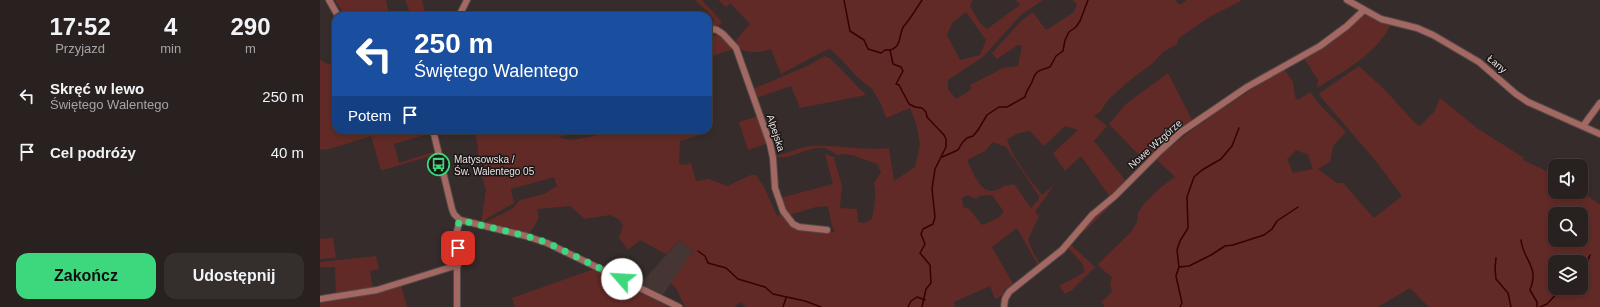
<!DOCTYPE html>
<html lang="pl">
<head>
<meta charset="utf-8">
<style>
  :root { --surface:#282120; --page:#342e2d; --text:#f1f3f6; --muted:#a5a3a5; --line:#443e3e; --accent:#3dd77e }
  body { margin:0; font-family:Arial,sans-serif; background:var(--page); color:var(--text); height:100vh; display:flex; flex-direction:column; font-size:15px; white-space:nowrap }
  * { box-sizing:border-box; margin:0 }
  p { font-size:13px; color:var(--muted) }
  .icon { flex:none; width:22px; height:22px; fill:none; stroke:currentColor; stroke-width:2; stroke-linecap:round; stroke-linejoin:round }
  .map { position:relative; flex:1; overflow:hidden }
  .panel { display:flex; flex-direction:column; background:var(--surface); width:320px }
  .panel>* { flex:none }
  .banner { position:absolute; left:12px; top:12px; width:380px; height:122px; border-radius:12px; box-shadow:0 2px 6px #0003,0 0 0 1px var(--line); background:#1a4fa0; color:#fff; overflow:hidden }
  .controls { position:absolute; left:1228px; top:159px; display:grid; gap:8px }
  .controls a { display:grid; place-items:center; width:40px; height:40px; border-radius:8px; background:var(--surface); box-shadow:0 2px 6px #0003,0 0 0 1px var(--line); font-size:20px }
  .pin { position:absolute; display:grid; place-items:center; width:34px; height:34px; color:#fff; margin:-17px; border-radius:8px; box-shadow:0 2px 6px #0006 }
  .me { position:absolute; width:44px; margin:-22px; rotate:296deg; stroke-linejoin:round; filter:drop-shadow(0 0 3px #0008) }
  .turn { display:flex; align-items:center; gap:14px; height:84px; padding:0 16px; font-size:18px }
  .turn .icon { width:52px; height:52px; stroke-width:2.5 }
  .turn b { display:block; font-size:28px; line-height:34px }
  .then { display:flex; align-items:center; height:38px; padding:0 16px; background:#0003; gap:8px; font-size:15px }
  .eta { display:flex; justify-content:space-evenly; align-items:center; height:68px; text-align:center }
  .eta b { font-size:24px; font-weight:700; line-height:28px }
  .primary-button { display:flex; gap:8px; margin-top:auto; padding:8px 16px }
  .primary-button a { flex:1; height:46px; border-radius:12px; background:var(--accent); color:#111; font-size:16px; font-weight:700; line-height:46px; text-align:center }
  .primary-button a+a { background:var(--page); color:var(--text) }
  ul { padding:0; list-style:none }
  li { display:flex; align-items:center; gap:12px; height:56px; padding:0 16px }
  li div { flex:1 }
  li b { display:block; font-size:15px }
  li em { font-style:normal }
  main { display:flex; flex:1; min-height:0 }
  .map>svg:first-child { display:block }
  .built { fill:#453533 }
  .green { fill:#622a26; fill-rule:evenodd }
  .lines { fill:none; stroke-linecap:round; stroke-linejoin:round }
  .stream { stroke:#370001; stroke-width:1.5 }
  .minor-casing { stroke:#534948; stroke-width:8 }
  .minor { stroke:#a36862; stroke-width:6 }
  .route { stroke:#3dd77e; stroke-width:7; stroke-dasharray:0 12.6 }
  .labels { text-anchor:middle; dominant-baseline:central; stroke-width:3; stroke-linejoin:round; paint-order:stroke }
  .street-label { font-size:10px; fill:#eae3e2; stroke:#1a1615 }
  .poi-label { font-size:10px; fill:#eae3e2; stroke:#1a1615; text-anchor:start }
</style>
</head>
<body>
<main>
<section class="panel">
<div class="eta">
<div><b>17:52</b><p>Przyjazd</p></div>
<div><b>4</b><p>min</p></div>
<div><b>290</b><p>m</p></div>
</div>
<ul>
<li><svg class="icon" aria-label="left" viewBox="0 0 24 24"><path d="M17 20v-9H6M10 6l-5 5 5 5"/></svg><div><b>Skręć w lewo</b><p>Świętego Walentego</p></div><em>250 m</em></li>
<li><svg class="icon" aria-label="arrive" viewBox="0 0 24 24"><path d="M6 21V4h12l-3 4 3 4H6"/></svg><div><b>Cel podróży</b></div><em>40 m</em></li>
</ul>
<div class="primary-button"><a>Zakończ</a><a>Udostępnij</a></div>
</section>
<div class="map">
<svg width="1280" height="307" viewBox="0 0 1280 307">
  <rect width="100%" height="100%" fill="#362c2b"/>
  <path class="built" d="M359,241L373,250L343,295L320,284Z"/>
  <g class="green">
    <path d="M15,0H66L68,11H58L52,16H25Z"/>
    <path d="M85,0H102L106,16H91Z"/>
    <path d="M375,0H382L402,22L397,27L388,26V23L395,21L388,12Z"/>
    <path d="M398,0H653L650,6L660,23L667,29L700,5L696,0H723L701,15L663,57L628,80V89L636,99L651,90L650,85L683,68L698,66L702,46L698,45L677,59L672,53L701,21L713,12L725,29H728L754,12L757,4L752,0H855L860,5L867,0H920L921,1L891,16L859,38L856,45L843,52L833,63L809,81L788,100L780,112L774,116L787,126L774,141L805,180L790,197L761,156L745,171L733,153L758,130L745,126L724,146L710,131L699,133L687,139C693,160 709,178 722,195L734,185L715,212L719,216L708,240L714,254L720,263L718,265L697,228L672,247L693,284L684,290L685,294L675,299L670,286L634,302L635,307H426L421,302L414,307H365L356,288L351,283L373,250L359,241L346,254L320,240L308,250L299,238L303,226L299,219L290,215L265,219L250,206L217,209L219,218L210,233L187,227L166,225V222L192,209L200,200L224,194L237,186L234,177L191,189L194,203L166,219L161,224L166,189L161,174L172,170L158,162V146L154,130H276L238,137L250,140L270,137L291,130H388V128L389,132L360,141L359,163L362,165L371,163L376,181L389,179L407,186L431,175H436L444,187L457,216L463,214L471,227L486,230L515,232L512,226L508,206L496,207L469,215L460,198L513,184L505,154L516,158L514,159L522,185L520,208L537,209L538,222L544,223L552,219C554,207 557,195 554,183L561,172L557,164L532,155L520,154L519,156C514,153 509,149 504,148C487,145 471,162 454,156C467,154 479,147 491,146C517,144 543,151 569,148L574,181L595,167L600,145L596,123L590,108L566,118L561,104L552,89L536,76L520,58L510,49L504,51L461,74L451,49C444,52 428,54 421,49C419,47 417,43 416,40L430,24L410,3L406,7ZM646,12L666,40L660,55L640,60L627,35L633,22ZM673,142L686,147L719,196V199L711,208L694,184L686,186L685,185C663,203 655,176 647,160L665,151ZM648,195L656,199L659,196L672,195L684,212L678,218L662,225L649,209L643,207L642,198Z"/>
    <path d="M1044,14L1071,24C1057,54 1024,71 997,88L998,80L984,58Z"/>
    <path d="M400,34L414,49L388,57V38Z"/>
    <path d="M505,56L511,59L546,95L480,108L471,86L436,98L433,89L487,66Z"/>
    <path d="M0,60L8,64L16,62V82L13,83L16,88V130H56L58,134L69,130H108V134L74,144L79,163L113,152L114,155L63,170H61L51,136L10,149L0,150Z"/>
    <path d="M1039,66L1065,90L1096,124L1100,126L1114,112L1120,98L1157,128L1204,158L1203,160L1235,175V192H1261V190L1280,205V307H1109L1090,288L1058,307H785L781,302L792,292L790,283L792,277L777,265L811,232L817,222L818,213L824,204L840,188L855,177L836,159C876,124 919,97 964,69L973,82L975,97L978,100L990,92L1000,105L1026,132L1013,146L1010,162L998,169L1017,183H1023L1054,218L1082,196L1055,160L999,95L1001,92ZM976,150L988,155L993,169L973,173L967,159ZM1235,214H1261V240H1235ZM1235,262H1261V288H1235Z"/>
    <path d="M848,73L872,120L825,161L789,124L806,104Z"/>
    <path d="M438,116L448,143L428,150L419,122Z"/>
    <path d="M793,200L795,201L764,232V227L771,218Z"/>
    <path d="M13,238L16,258L0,259V239Z"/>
    <path d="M750,244L775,267L752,290L745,294L739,286L765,272L762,263L748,248Z"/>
    <path d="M56,256L59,269L50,271L53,289L16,296L15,267H0V262Z"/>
    <path d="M274,269L349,307H195L192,298Z"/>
    <path d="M81,286L87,307H0V300L19,299Z"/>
  </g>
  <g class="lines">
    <g class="stream">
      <path d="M524,0L530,31L544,40L548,49L561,53L565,50H570L573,64L581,67L583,71L576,84L579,85L589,104L595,107L602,108L606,112L607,117L624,135L626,139V147L615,169L612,189L615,217L613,224L603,229L601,234L605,244L600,253L610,265L611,283L606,289L602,307"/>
      <path d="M570,50C583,46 578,34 584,26C591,18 596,9 602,0"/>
      <path d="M622,157L638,150L642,143L647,138L653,136L658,130L667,115L679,107H687L705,97C706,91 709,88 712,82C716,70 718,71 730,67L736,56L743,51L745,40L749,32L756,27L760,21L768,0"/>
      <path d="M1201,240C1203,260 1220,267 1210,290L1217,302V307"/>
      <path d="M378,251L385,256L388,263L406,268L418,279L445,287L453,294L485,301L501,307"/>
      <path d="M1176,258L1175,269L1176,279L1188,293L1191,307"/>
      <path d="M859,267L869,266L891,255L905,246L913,245L944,235L952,229L957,221L978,207"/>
      <path d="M1261,271L1266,266L1270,255"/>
      <path d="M463,307L466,298"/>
      <path d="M588,307L591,301L597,297L605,300"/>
      <path d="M860,307L862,303L856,276L859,267L857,250L860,241L868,228L867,197L874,177L882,170L901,159L912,146L919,128"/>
      <path d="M1220,307L1227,304L1242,288"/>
    </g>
    <defs>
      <g id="minor">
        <path d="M9,0L18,16"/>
        <path d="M1027,0L1061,19L1097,28L1113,35L1159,62L1196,94L1208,102L1280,134"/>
        <path d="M139,16L147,0"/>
        <path d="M388,28L397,30L403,34L416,48L450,144L453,158L455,188L463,211L473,224L479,227L507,230"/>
        <path d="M1263,126L1280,103"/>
        <path d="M113,130L132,209L134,214L140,220L206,236L227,243L359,307"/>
        <path d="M0,299L57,290L138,265"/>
        <path d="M137,307V231L140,220"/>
        <path d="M684,307L685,299L689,292L742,250L772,215L795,196L840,151L861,132L927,87L1000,46L1027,26L1044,10"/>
      </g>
    </defs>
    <use href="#minor" class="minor-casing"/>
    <use href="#minor" class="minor"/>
  </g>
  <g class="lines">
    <path class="route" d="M138,248L137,227L140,220L206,236L228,243L302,279"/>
  </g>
  <defs>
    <symbol id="bus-ring" viewBox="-11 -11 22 22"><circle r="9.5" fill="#1a1615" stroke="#3dd77e" stroke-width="1.5"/><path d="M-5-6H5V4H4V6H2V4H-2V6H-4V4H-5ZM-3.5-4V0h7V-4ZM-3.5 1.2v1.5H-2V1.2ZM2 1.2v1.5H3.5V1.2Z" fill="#3dd77e"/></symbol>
  </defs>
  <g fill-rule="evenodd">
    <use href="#bus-ring" x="106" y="152" width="25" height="25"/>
  </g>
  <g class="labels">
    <g class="street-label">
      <text transform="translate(1177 64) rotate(40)">Łany</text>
      <text transform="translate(456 133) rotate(72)">Alpejska</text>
      <text transform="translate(835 144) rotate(-42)">Nowe Wzgórze</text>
    </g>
    <g class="poi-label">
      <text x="134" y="159">Matysowska /<tspan x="134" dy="12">Św. Walentego 05</tspan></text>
    </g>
  </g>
</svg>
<div class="controls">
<a><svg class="icon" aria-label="sound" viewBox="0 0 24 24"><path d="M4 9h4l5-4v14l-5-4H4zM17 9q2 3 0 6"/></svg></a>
<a><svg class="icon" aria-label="search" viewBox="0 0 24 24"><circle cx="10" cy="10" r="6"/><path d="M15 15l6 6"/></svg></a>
<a><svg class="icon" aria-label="layers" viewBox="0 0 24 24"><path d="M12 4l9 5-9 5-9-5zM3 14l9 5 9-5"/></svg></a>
</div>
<div class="pin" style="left:138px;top:248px;background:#d93025"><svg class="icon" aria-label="arrive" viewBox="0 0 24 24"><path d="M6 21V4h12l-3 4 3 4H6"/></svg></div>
<svg class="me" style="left:302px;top:279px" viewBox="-20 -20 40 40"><circle r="19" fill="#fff"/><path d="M0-13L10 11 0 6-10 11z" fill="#3dd77e"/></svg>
<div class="banner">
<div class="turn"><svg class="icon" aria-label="left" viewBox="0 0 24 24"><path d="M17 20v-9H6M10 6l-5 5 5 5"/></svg><div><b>250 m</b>Świętego Walentego</div></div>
<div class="then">Potem<svg class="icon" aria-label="arrive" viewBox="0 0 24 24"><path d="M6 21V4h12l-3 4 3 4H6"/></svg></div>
</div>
</div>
</main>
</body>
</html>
